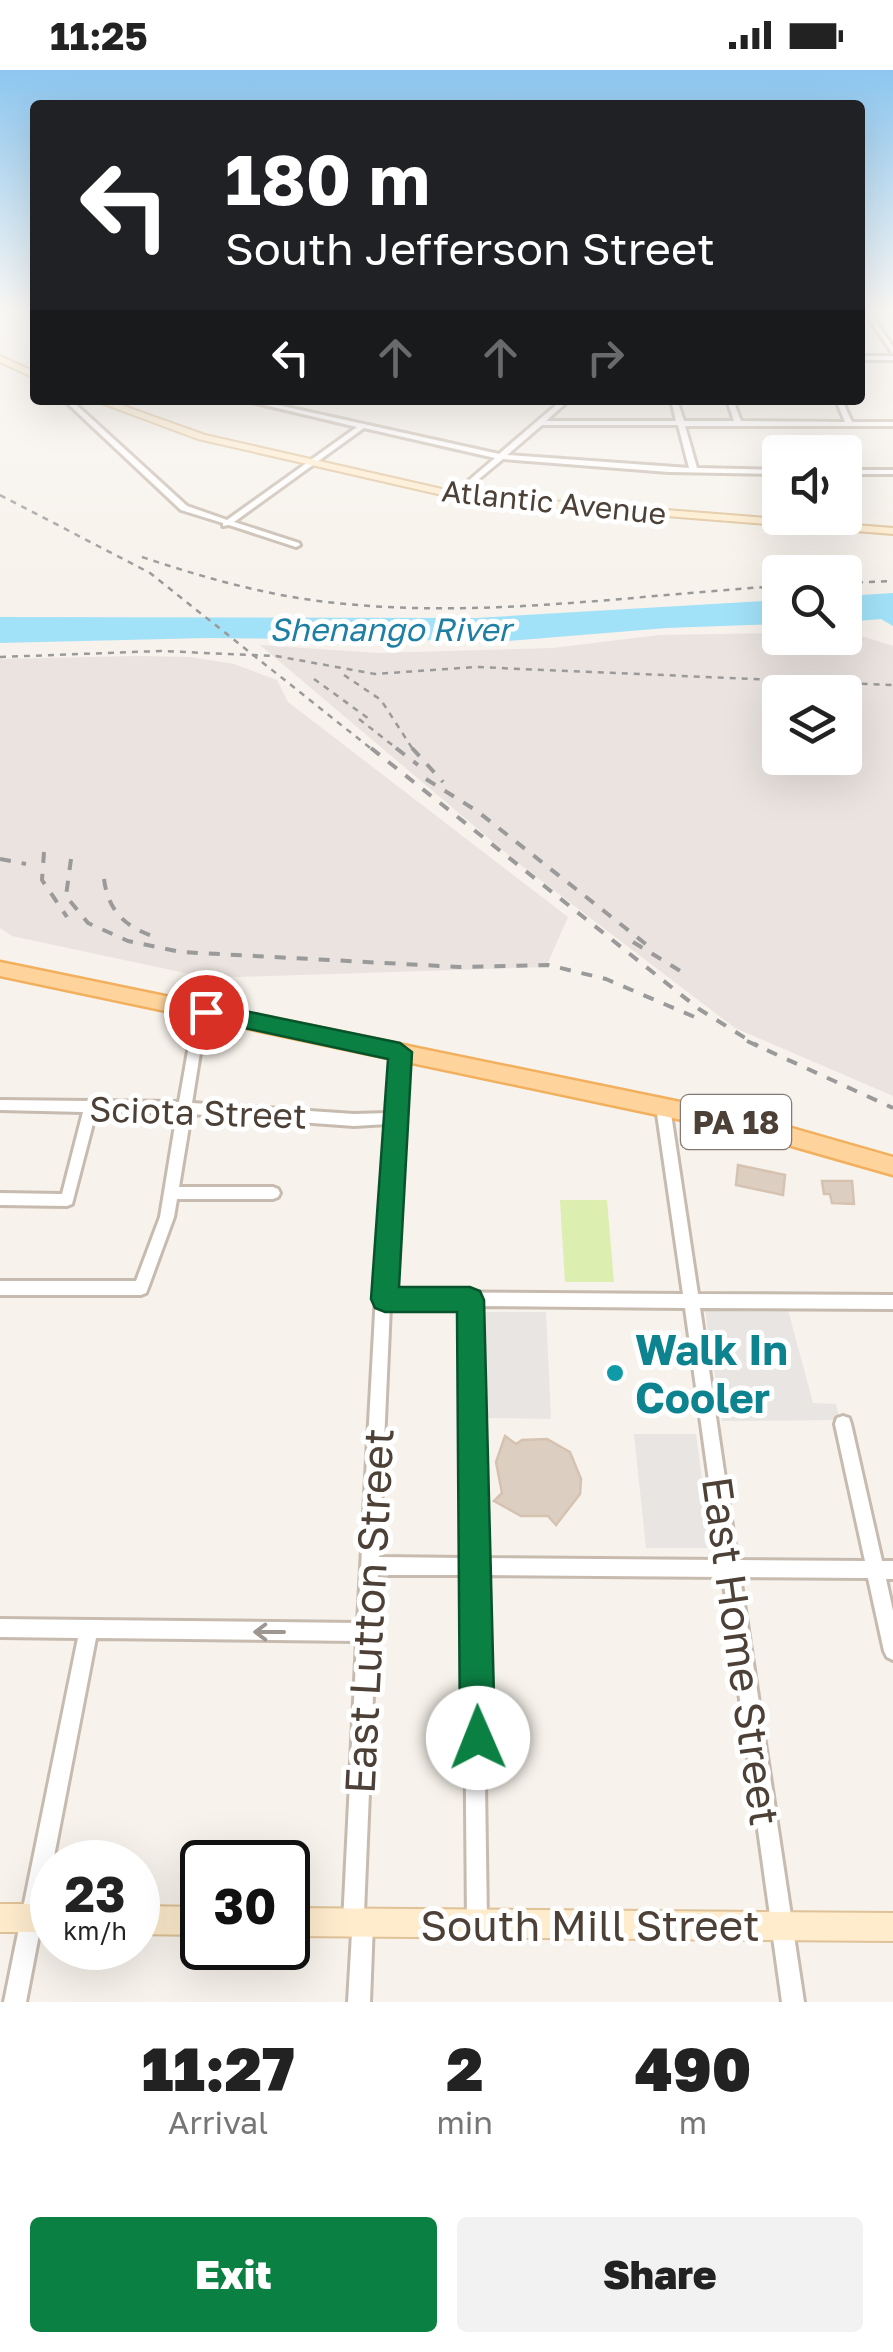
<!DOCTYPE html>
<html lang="en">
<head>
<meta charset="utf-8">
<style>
  :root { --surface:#fff; --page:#f2f2f2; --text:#222; --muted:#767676; --accent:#0b8043 }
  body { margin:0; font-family:"Golos Text",sans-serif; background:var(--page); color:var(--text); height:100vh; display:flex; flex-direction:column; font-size:38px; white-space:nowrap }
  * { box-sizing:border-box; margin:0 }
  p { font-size:32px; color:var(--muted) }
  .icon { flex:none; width:55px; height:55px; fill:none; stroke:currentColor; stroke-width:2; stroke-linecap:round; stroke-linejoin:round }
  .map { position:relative; height:1932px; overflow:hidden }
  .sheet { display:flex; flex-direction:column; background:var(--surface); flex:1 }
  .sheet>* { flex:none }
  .guide { position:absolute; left:30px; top:30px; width:835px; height:305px; border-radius:10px; box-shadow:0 10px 40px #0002; background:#202124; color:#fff; overflow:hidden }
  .buttons { position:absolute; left:762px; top:365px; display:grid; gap:20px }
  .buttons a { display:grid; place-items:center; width:100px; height:100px; border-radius:10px; background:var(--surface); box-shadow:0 10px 40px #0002; font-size:50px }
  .speed { position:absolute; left:30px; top:1770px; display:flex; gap:20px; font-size:50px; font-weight:700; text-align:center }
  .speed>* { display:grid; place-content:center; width:130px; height:130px; border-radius:50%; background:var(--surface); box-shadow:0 10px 40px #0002; line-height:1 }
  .speed small { font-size:25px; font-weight:400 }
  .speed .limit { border:5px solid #111; border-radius:15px; background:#fff; color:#111 }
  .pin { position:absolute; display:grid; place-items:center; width:85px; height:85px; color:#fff; margin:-42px; border:5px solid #fff; border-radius:50%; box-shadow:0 2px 10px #0007 }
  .me { position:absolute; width:110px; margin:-55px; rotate:359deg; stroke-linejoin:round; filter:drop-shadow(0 0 8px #0008) }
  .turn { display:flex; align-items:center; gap:35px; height:210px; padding:0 30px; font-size:45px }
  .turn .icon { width:130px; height:130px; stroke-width:2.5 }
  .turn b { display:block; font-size:70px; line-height:85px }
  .lanes { display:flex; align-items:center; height:95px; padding:0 30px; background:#0003; justify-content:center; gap:50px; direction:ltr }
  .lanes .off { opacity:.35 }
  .eta { display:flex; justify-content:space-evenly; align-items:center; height:170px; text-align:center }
  .eta b { font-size:60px; font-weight:800; line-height:70px }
  .cta { display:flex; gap:20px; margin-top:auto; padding:20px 30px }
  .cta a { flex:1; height:115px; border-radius:10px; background:var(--accent); color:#fff; font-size:40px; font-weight:800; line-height:115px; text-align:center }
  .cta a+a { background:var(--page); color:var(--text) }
  .status { display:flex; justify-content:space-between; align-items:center; height:70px; padding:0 50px; background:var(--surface); direction:ltr }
  .status svg { height:28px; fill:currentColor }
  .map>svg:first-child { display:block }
  .industrial { fill:#eae3df; fill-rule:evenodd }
  .green { fill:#dcefb0 }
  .parking { fill:#e8e5e2 }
  .water { fill:#a2e2f9 }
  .building { fill:#ddcec2; stroke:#d6c2b1; stroke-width:2.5 }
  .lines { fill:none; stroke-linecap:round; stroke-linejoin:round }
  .street-casing { stroke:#c7bbaf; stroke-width:6 }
  .secondary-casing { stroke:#dfc298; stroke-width:4 }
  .primary-casing { stroke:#f2b05e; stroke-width:5 }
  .street { fill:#fff; fill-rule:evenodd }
  .secondary { fill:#ffeccd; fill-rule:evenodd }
  .primary { fill:#ffd49c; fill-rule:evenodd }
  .rail-far1 { stroke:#9a9a9a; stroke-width:2.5; stroke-dasharray:6 6; stroke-linecap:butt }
  .rail { stroke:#9a9a9a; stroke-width:4; stroke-dasharray:11 11; stroke-linecap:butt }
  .oneway { stroke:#9d9691 }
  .route { fill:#0b8043; stroke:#07532c; stroke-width:2.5 }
  .culture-dot { fill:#0f9aa8; stroke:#fff; stroke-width:4 }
  .labels { text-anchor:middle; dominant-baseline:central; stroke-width:10; stroke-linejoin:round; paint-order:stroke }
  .far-street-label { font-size:30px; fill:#4d4137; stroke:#fff }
  .far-water-label { font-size:32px; font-style:italic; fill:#1f7fa3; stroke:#fff }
  .shield { fill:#fff; stroke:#827a73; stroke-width:2.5 }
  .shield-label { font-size:32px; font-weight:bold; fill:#4d4137 }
  .street-label { font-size:35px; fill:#4d4137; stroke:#fff }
  .near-culture-label { font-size:42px; font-weight:bold; fill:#0d838f; stroke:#fff; text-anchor:start }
  .near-street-label { font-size:42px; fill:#4d4137; stroke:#fff }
</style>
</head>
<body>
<div class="status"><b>11:25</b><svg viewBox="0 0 49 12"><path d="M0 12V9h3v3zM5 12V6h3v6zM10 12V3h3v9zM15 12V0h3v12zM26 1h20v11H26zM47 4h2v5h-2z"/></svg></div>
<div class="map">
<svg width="893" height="1932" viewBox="0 0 893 1932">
  <rect width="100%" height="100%" fill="#f7f2eb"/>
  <g class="industrial">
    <path d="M845,561L893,576V1026L735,958L518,793L260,575L378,583L553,578L659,565L780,563V568H845ZM780,622H845V688H780Z"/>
    <path d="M138,586L190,587L234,594L277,610L288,632L568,847L546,897L236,907L185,903L12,866L0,858V589Z"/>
  </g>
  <path class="green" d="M560,1130H607L614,1212H565Z"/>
  <g class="parking">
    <path d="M788,1240L813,1333L836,1334L840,1350L722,1351L705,1241Z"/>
    <path d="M485,1242H546L551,1349L487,1348Z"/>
    <path d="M634,1364H696L711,1478H646Z"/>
  </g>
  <g class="water">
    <path d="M893,523V556L881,549L845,552V526Z"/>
    <path d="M780,530V554L667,558L508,571L208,568L0,573V547L476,548Z"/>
  </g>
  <g class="building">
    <path d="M738,1095L785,1105L783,1125L736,1115Z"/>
    <path d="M822,1111H852L854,1134L832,1133L830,1124H824Z"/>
    <path d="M505,1366L516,1374L522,1370L547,1369L570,1382L581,1409L580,1424L556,1455L548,1446H521L494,1431L502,1423L496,1392Z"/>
  </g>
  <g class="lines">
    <defs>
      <g id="street">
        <path d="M863,240H869L893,277V284Z"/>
        <rect x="860" y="286" width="33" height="4"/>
        <path d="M64,330H71L187,436L227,450L357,357L243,330H255L499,384L562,330H569L546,351H676L671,330H677L684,351H734L727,330H733L741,351L845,352L836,330H842L852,352H893V356H685L697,398L780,400V404L669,402L503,389L456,428H453V424L495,388L364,358L234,452L299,473L300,475L296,477L229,455L223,456V453L181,440ZM542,355H678L689,398L507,385Z"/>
        <rect x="845" y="400" width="48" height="4"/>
        <path d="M206,937L212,942L203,964L192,1033L354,1044L389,1043L394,982L396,978H404L406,982L391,1222L683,1224L656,1037L658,1033L663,1032L668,1033L670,1037L698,1224L893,1225V1239L700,1238L737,1490L865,1491L835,1354L837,1348L843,1346L849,1348L851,1354L882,1491H893V1509H886L893,1541V1590L887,1587L884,1581L868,1508L740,1507L804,1932H782L723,1507L482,1505L487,1852L484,1859L477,1862L470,1859L467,1852L464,1505H378L364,1843L370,1846L373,1853L370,1932H348L352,1863L346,1860L343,1853L357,1571L96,1568L26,1932H4L78,1568L0,1567V1549L358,1553L375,1243L388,1054L354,1056L191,1044L179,1117H273L278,1119L280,1123L278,1127L273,1129H177L174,1147L148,1218L146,1223L141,1225H0V1211H136L160,1147L177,1043L96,1042L72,1134L67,1136L0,1135V1123L62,1124L83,1042L0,1040V1030L179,1032L191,964L202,939ZM390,1236H463L464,1488L379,1487ZM478,1236L685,1238L720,1490L481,1488Z"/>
      </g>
      <g id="secondary">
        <path d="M0,286L35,302V308L0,292Z"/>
        <path d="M93,330H107L205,365L464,424L893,458V464L464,430L198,369Z"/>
        <rect x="0" y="1834" width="52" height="28"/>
        <path d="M138,1836L202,1837V1865L138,1864Z"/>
        <path d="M288,1838L893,1843V1871L288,1866Z"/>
      </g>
      <path id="primary" d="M0,892L753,1047L893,1087V1105L753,1065L0,906Z"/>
    </defs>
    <use href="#street" class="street-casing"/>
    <use href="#secondary" class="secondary-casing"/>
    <use href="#primary" class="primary-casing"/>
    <use href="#street" class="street"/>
    <use href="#secondary" class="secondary"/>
    <use href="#primary" class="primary"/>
    <g class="rail-far1">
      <path d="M0,425L150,503L374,681"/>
      <path d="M142,487C193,504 244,519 298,528C456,553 621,526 780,516"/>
      <path d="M845,513L893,511"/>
      <path d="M0,587L160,581L276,586L375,604L476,597L893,615"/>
      <path d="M344,605L381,630L414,681"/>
      <path d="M314,609L372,651"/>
      <path d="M359,649L400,681"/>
    </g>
    <g class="rail">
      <path d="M371,678L699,939L758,976"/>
      <path d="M396,678L418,695"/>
      <path d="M412,678L443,712"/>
      <path d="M426,709L477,741L647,875"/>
      <path d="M44,782L42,810L67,847"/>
      <path d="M0,789L26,794"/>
      <path d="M71,789L66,826L88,853L128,871L181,882L459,897L548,895L606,909L697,948"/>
      <path d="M104,809C108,841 126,858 156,867"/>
      <path d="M633,872L682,902"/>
      <path d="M747,971L893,1038"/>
    </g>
  </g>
  <defs><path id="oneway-shaft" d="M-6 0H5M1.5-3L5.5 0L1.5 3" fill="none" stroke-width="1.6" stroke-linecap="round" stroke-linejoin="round" transform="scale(2.5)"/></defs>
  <use class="oneway" href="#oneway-shaft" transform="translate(269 1562) rotate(-180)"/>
  <linearGradient id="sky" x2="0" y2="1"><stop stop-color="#8cc6ef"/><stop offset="0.47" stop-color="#fbf9f6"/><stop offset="1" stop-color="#fbf9f6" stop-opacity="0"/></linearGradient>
  <rect width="893" height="510" fill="url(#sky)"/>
  <path class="route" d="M206,933L400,973L412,982L399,1217H470L480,1221L484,1230L495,1668L490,1681L478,1686L465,1681L460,1668L457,1242H385L375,1238L371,1229L388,989L198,948L195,942Z"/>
  <circle class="culture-dot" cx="615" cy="1303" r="10"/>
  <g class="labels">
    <g class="far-street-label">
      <text transform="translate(554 432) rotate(6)">Atlantic Avenue</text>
    </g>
    <g class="far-water-label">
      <text x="390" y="559">Shenango River</text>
    </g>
    <rect class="shield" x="681" y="1025" width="110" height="54" rx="8"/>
    <g class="shield-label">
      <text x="736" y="1052">PA 18</text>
    </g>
    <g class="street-label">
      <text transform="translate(198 1042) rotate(2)">Sciota Street</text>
    </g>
    <g class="near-culture-label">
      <text x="635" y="1279">Walk In<tspan x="635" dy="48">Cooler</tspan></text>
    </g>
    <g class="near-street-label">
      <text transform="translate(368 1541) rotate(-87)">East Lutton Street</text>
      <text transform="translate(742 1581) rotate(82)">East Home Street</text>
      <text x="590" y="1855">South Mill Street</text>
    </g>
  </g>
</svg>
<div class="buttons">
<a><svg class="icon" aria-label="sound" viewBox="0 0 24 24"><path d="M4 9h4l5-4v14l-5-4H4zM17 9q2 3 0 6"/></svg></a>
<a><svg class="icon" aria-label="search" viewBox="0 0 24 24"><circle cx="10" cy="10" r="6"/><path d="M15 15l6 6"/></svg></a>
<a><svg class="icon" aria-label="layers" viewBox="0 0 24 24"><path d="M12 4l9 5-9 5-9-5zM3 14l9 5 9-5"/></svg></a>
</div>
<div class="speed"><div>23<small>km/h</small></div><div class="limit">30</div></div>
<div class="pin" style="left:206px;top:942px;background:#d93025"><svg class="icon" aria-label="arrive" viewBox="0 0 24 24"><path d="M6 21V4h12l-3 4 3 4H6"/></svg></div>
<svg class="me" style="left:478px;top:1668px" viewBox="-20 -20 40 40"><circle r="19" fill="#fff"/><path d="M0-13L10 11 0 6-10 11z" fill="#0b8043"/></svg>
<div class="guide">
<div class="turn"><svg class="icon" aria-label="left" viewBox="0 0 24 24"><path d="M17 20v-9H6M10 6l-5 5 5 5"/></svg><div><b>180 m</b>South Jefferson Street</div></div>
<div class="lanes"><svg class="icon" aria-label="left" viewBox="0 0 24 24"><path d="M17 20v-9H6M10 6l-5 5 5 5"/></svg><svg class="icon off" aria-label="ahead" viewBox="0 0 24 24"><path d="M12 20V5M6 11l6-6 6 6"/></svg><svg class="icon off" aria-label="ahead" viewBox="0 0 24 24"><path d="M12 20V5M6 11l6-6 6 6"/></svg><svg class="icon off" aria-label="right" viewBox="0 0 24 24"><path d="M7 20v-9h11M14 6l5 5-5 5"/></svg></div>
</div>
</div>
<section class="sheet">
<div class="eta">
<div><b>11:27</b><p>Arrival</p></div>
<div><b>2</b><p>min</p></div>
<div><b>490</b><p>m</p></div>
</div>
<div class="cta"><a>Exit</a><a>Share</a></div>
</section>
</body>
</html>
